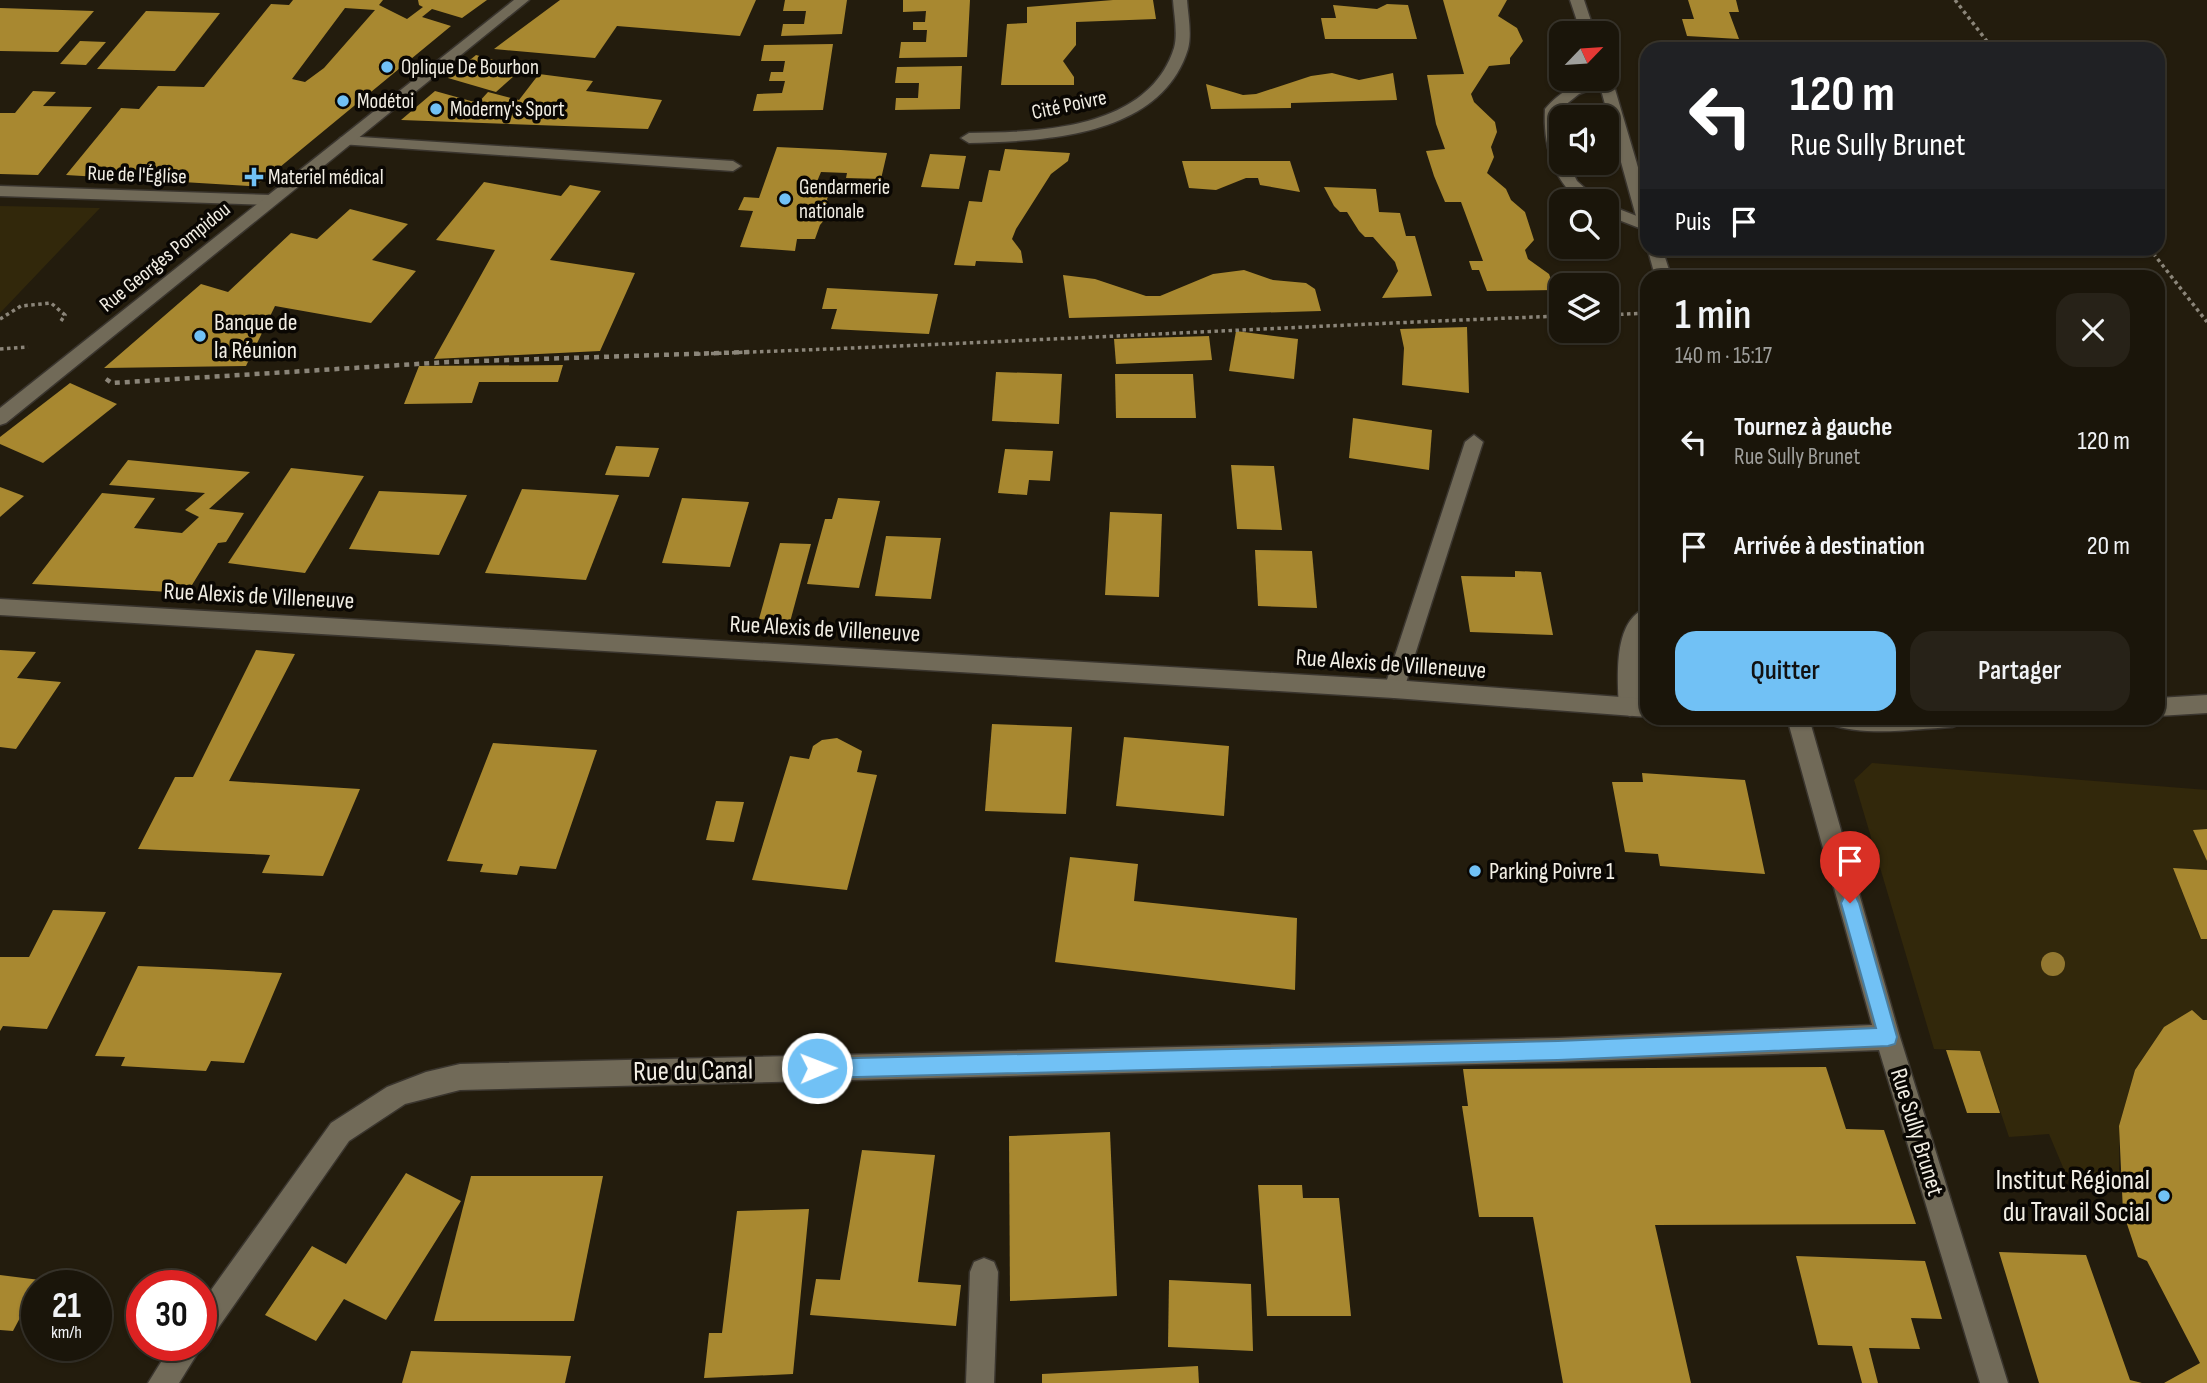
<!DOCTYPE html>
<html lang="fr">
<head>
<meta charset="utf-8">
<style>
  :root { --surface:#1a150a; --page:#272218; --text:#f1f3f6; --muted:#9f9f9c; --line:#38342b; --accent:#71c1f5 }
  body { margin:0; font-family:"Sofia Sans Condensed",sans-serif; background:var(--page); color:var(--text); height:100vh; display:flex; flex-direction:column; font-size:26px; white-space:nowrap }
  * { box-sizing:border-box; margin:0 }
  p { font-size:23px; color:var(--muted) }
  .icon { flex:none; width:38px; height:38px; fill:none; stroke:currentColor; stroke-width:2; stroke-linecap:round; stroke-linejoin:round }
  .map { position:relative; flex:1; overflow:hidden }
  .details { position:absolute; left:1640px; top:270px; width:525px; height:455px; display:flex; flex-direction:column; background:var(--surface); border-radius:21px; box-shadow:0 2px 5px #0004,0 0 0 2px var(--line) }
  .details>* { flex:none }
  .top-card { position:absolute; left:1640px; top:42px; width:525px; height:214px; border-radius:21px; box-shadow:0 2px 5px #0004,0 0 0 2px var(--line); background:#202124; color:#fff; overflow:hidden }
  .needle { width:46px; rotate:65deg }
  .tools { position:absolute; left:1549px; top:21px; display:grid; gap:14px }
  .tools a { display:grid; place-items:center; width:70px; height:70px; border-radius:14px; background:var(--surface); box-shadow:0 2px 5px #0004,0 0 0 2px var(--line); font-size:35px }
  .speed { position:absolute; left:21px; top:1270px; display:flex; gap:14px; font-size:35px; font-weight:700; text-align:center }
  .speed>* { display:grid; place-content:center; width:91px; height:91px; border-radius:50%; background:var(--surface); box-shadow:0 2px 5px #0004,0 0 0 2px var(--line); line-height:1 }
  .speed small { font-size:18px; font-weight:400 }
  .speed .limit { border:10px solid #d22; background:#fff; color:#111 }
  .pin { position:absolute; display:grid; place-items:center; width:60px; height:60px; color:#fff; margin:-72px -30px; border-radius:50% 50% 50% 0; rotate:-45deg; box-shadow:0 0 7px #0007 }
  .pin .icon { rotate:45deg }
  .me { position:absolute; width:77px; margin:-38px; rotate:89deg; stroke-linejoin:round; filter:drop-shadow(0 0 5px #0008) }
  .turn { display:flex; align-items:center; gap:24px; height:147px; padding:0 35px; font-size:32px }
  .turn .icon { width:91px; height:91px; stroke-width:2.5 }
  .turn b { display:block; font-size:49px; line-height:60px }
  .then { display:flex; align-items:center; height:66px; padding:0 35px; background:#0003; gap:14px; font-size:26px }
  .round { display:grid; place-items:center; flex:none; width:74px; height:74px; border-radius:21px; background:var(--page) }
  .headline { display:flex; align-items:center; justify-content:space-between; height:119px; padding:0 35px }
  h1 { font-size:42px; font-weight:600; line-height:52px }
  .button { display:flex; gap:14px; margin-top:auto; padding:14px 35px }
  .button a { flex:1; height:80px; border-radius:21px; background:var(--accent); color:#111; font-size:28px; font-weight:600; line-height:80px; text-align:center }
  .button a+a { background:var(--page); color:var(--text) }
  ul { padding:0; list-style:none }
  li { display:flex; align-items:center; gap:21px; height:105px; padding:0 35px }
  li div { flex:1 }
  li b { display:block; font-size:26px }
  li em { font-style:normal }
  .map>svg:first-child { display:block }
  .green { fill:#32280b }
  .building { fill:#a88830; fill-rule:evenodd }
  .lines { fill:none; stroke-linecap:round; stroke-linejoin:round }
  .lane-casing { stroke:#3a352e; stroke-width:3 }
  .street-casing { stroke:#3a352e; stroke-width:3 }
  .secondary-casing { stroke:#3a352e; stroke-width:3 }
  .path-far1 { stroke:#8b8579; stroke-width:3.5; stroke-dasharray:3.5 3.5; stroke-linecap:butt }
  .path { stroke:#8b8579; stroke-width:4.5; stroke-dasharray:5 5; stroke-linecap:butt }
  .lane { fill:#716a58; fill-rule:evenodd }
  .street { fill:#716a58; fill-rule:evenodd }
  .secondary { fill:#716a58; fill-rule:evenodd }
  .tree { fill:#937830 }
  .route { fill:#71c1f5; stroke:#497d9f; stroke-width:2 }
  .poi-dot { fill:#71c1f5; stroke:#0a0703; stroke-width:2.5 }
  .labels { text-anchor:middle; dominant-baseline:central; stroke-width:7; stroke-linejoin:round; paint-order:stroke }
  .far-poi-label { font-size:21px; fill:#f2eee4; stroke:#0a0703; text-anchor:start }
  .far-street-label { font-size:21px; fill:#f2eee4; stroke:#0a0703 }
  .poi-label { font-size:24px; fill:#f2eee4; stroke:#0a0703; text-anchor:start }
  .street-label { font-size:24px; fill:#f2eee4; stroke:#0a0703 }
  .near-street-label { font-size:28px; fill:#f2eee4; stroke:#0a0703 }
  .near-poi-label { font-size:28px; fill:#f2eee4; stroke:#0a0703; text-anchor:end }
</style>
</head>
<body>
<div class="map">
<svg width="2207" height="1383" viewBox="0 0 2207 1383">
  <rect width="100%" height="100%" fill="#231c0d"/>
  <g class="green">
    <path d="M0,206L100,208L0,313Z"/>
    <path d="M1872,763L2207,790V829L2194,830L2207,861V870L2173,868L2200,938L2207,939V1020L2164,1027L2135,1070L2119,1126V1181L2070,1184L2049,1134L2009,1137L1980,1051L1934,1049L1854,780Z"/>
  </g>
  <g class="building">
    <path d="M293,0H383L379,5L407,19L423,7L419,5L418,0H487L462,18L432,9L422,17L451,26L263,181L249,186L66,175L121,108L139,109L158,86L204,87L271,4L289,5ZM345,8L375,10L324,68L305,82L292,79Z"/>
    <path d="M560,0H756L740,36L617,26L595,58L494,49Z"/>
    <path d="M785,0H847L842,34L781,36L783,24H804L806,11H783Z"/>
    <path d="M903,0H970L967,57L899,58L901,42H926L927,30H913V22H925L926,11L903,12Z"/>
    <path d="M1113,0H1153L1156,19L1076,22V45L1063,61L1074,77V85H1001L1007,24L1027,23V7Z"/>
    <path d="M1443,0H1507L1498,16L1517,28L1523,41L1510,58V64L1489,66L1471,94L1474,102L1495,122L1497,132L1491,147L1494,157L1487,173L1506,189L1511,200L1525,212L1534,240L1525,250L1528,259L1549,274L1555,290L1487,291L1479,270H1472L1469,261H1483L1461,202H1445L1434,176L1426,151L1445,149L1436,124L1427,75L1464,74Z"/>
    <path d="M1688,0H1736L1739,12H1729L1739,39L1687,36L1682,19H1694Z"/>
    <path d="M1387,4L1408,5L1417,39H1325L1321,18H1336L1333,5L1377,9Z"/>
    <path d="M0,8L94,11L58,52L0,51Z"/>
    <path d="M146,11L220,13L175,71L97,69Z"/>
    <path d="M80,41L106,42L86,65L60,64Z"/>
    <path d="M833,44L823,110L753,111L757,94L782,93L785,81H769L771,72H783L785,61H761L764,45Z"/>
    <path d="M476,55L523,68L496,92L448,78Z"/>
    <path d="M962,66L960,109L895,110L896,98H918L919,83H895L897,67Z"/>
    <path d="M1332,73L1359,80L1393,73L1397,100L1291,103V108L1211,109L1206,84L1243,95L1256,94L1311,76Z"/>
    <path d="M539,74L593,81L586,91L662,100L648,129L401,120L435,91L478,103L488,92L519,100Z"/>
    <path d="M33,91L56,92L43,106L92,107L38,175L0,174V113H15Z"/>
    <path d="M777,147L841,150L887,153L881,179L846,178L847,173L821,172L816,184L832,185L827,199L830,213L820,225L815,239H797L795,251L740,247L753,211L738,210L744,197L759,198Z"/>
    <path d="M1005,149L1070,153L1068,161L1051,174L1016,229L1012,239L1021,251L1023,263L976,261L975,266L954,265L969,201L982,202L989,170L1000,171Z"/>
    <path d="M930,154L966,156L959,189L921,187Z"/>
    <path d="M1182,161H1290L1300,192L1260,185L1258,178H1246L1216,190L1189,188Z"/>
    <path d="M484,182L561,196L570,185L601,191L550,260L635,273L600,351L434,359L495,250L436,240Z"/>
    <path d="M1324,187L1376,189L1379,212L1400,213L1406,236H1415L1432,296L1382,298L1398,271L1395,262L1373,237H1365L1359,231L1347,212H1340L1334,206Z"/>
    <path d="M350,209L408,224L372,260L416,271L371,323L275,306L246,366L104,368L201,284L228,292L291,233L317,239Z"/>
    <path d="M1244,270L1273,280L1306,283L1315,289L1321,311L1069,318L1063,275L1095,279L1146,296H1160L1213,274Z"/>
    <path d="M827,288L938,294L929,334L831,329L837,309H822Z"/>
    <path d="M1467,327L1469,393L1402,385L1404,348L1400,329Z"/>
    <path d="M1236,331L1298,339L1294,379L1229,371Z"/>
    <path d="M1209,336L1212,360L1116,364L1114,339Z"/>
    <path d="M563,365L558,382H479L472,403L404,404L419,366Z"/>
    <path d="M996,372L1062,374L1059,424L992,421Z"/>
    <path d="M1115,374H1193L1196,418H1116Z"/>
    <path d="M70,383L117,404L43,463L0,444V437Z"/>
    <path d="M1353,418L1432,430L1429,470L1349,458Z"/>
    <path d="M616,446L659,448L649,477L605,475Z"/>
    <path d="M1005,449L1053,451L1050,481L1029,480L1027,495L998,493Z"/>
    <path d="M128,460L250,472L209,509L244,513L226,542L218,543L187,593L32,584L102,493L155,498L134,528L182,533L199,517L185,510L205,493L109,485Z"/>
    <path d="M1231,465L1274,466L1282,530L1237,529Z"/>
    <path d="M291,468L364,476L305,573L228,563Z"/>
    <path d="M0,487L24,496L0,517Z"/>
    <path d="M522,489L619,495L586,580L485,573Z"/>
    <path d="M379,491L467,495L439,555L349,549Z"/>
    <path d="M682,498L749,502L730,567L662,563Z"/>
    <path d="M838,498L880,501L859,588L807,584L825,519H832Z"/>
    <path d="M1110,512L1162,514L1159,597L1105,595Z"/>
    <path d="M886,536L941,538L931,599L875,596Z"/>
    <path d="M780,543L811,544L790,622L759,619Z"/>
    <path d="M1255,550L1312,551L1317,608L1258,606Z"/>
    <path d="M1515,571L1541,572L1553,635L1470,632L1461,576L1515,577Z"/>
    <path d="M0,650L36,652L17,678L61,682L16,749L0,747Z"/>
    <path d="M256,650L295,654L229,781L360,789L323,876L262,873L270,855L138,849L175,777H193Z"/>
    <path d="M992,724L1072,727L1066,814L985,811Z"/>
    <path d="M1124,737L1229,746L1224,816L1116,806Z"/>
    <path d="M837,738L862,751L857,772L877,775L847,890L752,880L790,756L809,759L813,746L822,740Z"/>
    <path d="M493,743L597,750L556,869L520,866L517,875L480,872L483,864L447,861Z"/>
    <path d="M1642,773L1745,780L1765,874L1660,866L1658,854L1625,852L1612,782H1643Z"/>
    <path d="M716,801L744,802L734,842L706,840Z"/>
    <path d="M2207,829V861L2193,830Z"/>
    <path d="M1070,857L1138,864L1134,901L1297,918L1295,990L1055,962Z"/>
    <path d="M2173,868L2207,870V939H2201Z"/>
    <path d="M53,910L106,912L47,1029L3,1026L0,1031V957H29Z"/>
    <path d="M138,966L209,969L282,973L244,1063L211,1061L206,1071L121,1066L125,1057L95,1056Z"/>
    <path d="M2192,1010L2203,1020H2207V1383H2164L2200,1363L2147,1261L2138,1257L2123,1212L2119,1126L2135,1070L2164,1027Z"/>
    <path d="M1946,1050L1980,1051L2000,1113H1967Z"/>
    <path d="M1826,1067L1846,1129L1884,1130L1916,1224L1655,1225L1691,1383H1563L1533,1217H1479L1462,1106H1468L1463,1069Z"/>
    <path d="M1110,1132L1117,1296L1010,1301L1009,1136Z"/>
    <path d="M862,1150L935,1155L918,1282L961,1285L956,1326L810,1315L816,1279L840,1280Z"/>
    <path d="M406,1173L461,1201L386,1320L344,1299L316,1341L265,1315L312,1246L346,1264Z"/>
    <path d="M471,1176H603L574,1321H434Z"/>
    <path d="M1258,1185H1302L1303,1198H1339L1351,1316H1267Z"/>
    <path d="M809,1209L793,1374L704,1378L709,1333H722L737,1211Z"/>
    <path d="M1999,1252L2086,1255L2130,1380L2142,1383H2039Z"/>
    <path d="M1796,1256L1925,1261L1942,1319L1911,1318L1920,1349L1869,1348L1878,1383H1862L1852,1346L1818,1345Z"/>
    <path d="M0,1275L40,1280L13,1331L0,1330Z"/>
    <path d="M1169,1280L1251,1284L1253,1351L1168,1347Z"/>
    <path d="M411,1351L571,1356L565,1383H402Z"/>
    <path d="M1198,1366L1199,1383H1042V1374Z"/>
  </g>
  <g class="lines">
    <defs>
      <g id="lane">
        <path d="M1606,75L1612,79L1610,82L1579,94L1559,110L1561,163H1568L1577,181L1599,201H1581C1552,181 1543,142 1545,109C1560,91 1582,79 1606,79Z"/>
        <path d="M1606,204L1647,220V231L1606,215Z"/>
        <path d="M1474,435L1483,442L1404,689L1401,695L1394,698L1387,695L1384,689L1465,442Z"/>
        <path d="M1647,608V631L1638,658L1641,707L1637,713L1630,716L1623,713L1619,707C1618,679 1612,620 1647,608Z"/>
      </g>
      <g id="street">
        <path d="M1173,0H1187C1188,15 1192,34 1188,49C1161,137 1045,141 969,143L961,138L969,133C1039,132 1148,130 1174,48C1178,34 1174,15 1173,0Z"/>
        <path d="M1570,0H1584L1595,33H1581Z"/>
        <path d="M1606,75L1612,79L1647,198V232L1639,227L1598,79H1606Z"/>
        <path d="M345,136L733,161L741,166L733,171L340,144V138Z"/>
        <path d="M0,186L272,195L280,200L272,205L0,196Z"/>
        <path d="M1647,247L1662,248L1671,276H1655Z"/>
        <path d="M0,599L1394,680L1647,699V717L1394,698L0,615Z"/>
        <path d="M2207,695V713L2158,716V698Z"/>
        <path d="M1787,718H1809L1900,1037L2008,1383H1980L1879,1050L1558,1062L460,1090L405,1104L349,1141L211,1338L201,1342V1304L331,1123L387,1087L426,1072L460,1064L1558,1038L1872,1025Z"/>
        <path d="M1826,718H1963L1960,724L1952,727C1914,729 1866,737 1829,724Z"/>
        <path d="M984,1258L994,1262L998,1272L994,1383H966L970,1272L974,1262Z"/>
        <path d="M201,1344L202,1346L179,1383H148L171,1346Z"/>
      </g>
      <path id="secondary" d="M514,0H529L6,423L0,425V408Z"/>
    </defs>
    <use href="#lane" class="lane-casing"/>
    <use href="#street" class="street-casing"/>
    <use href="#secondary" class="secondary-casing"/>
    <g class="path-far1">
      <path d="M1955,0L1993,49"/>
      <path d="M2149,248L2207,322"/>
      <path d="M1606,315L1647,313"/>
      <path d="M0,319L21,306L51,303L65,315L61,321"/>
      <path d="M0,349L28,347"/>
      <path d="M697,354C985,344 1273,327 1561,316"/>
    </g>
    <path class="path" d="M106,379L112,383L449,362L750,352"/>
    <use href="#lane" class="lane"/>
    <use href="#street" class="street"/>
    <use href="#secondary" class="secondary"/>
  </g>
  <circle class="tree" cx="2053" cy="964" r="12"/>
  <path class="route" d="M1850,895L1856,897L1859,903L1897,1037L1895,1044L1888,1046L1558,1060L817,1078L810,1075L808,1068L810,1062L817,1059L1558,1041L1876,1028L1841,903L1844,897Z"/>
  <g class="poi-dot">
    <circle cx="387" cy="67" r="7"/>
    <circle cx="343" cy="101" r="7"/>
    <circle cx="436" cy="109" r="7"/>
    <path d="M250.5 166.5h7v7h7v7h-7v7h-7v-7h-7v-7h7z"/>
    <circle cx="785" cy="199" r="7"/>
    <circle cx="200" cy="336" r="7"/>
    <circle cx="1475" cy="871" r="7"/>
    <circle cx="2164" cy="1196" r="7"/>
  </g>
  <g class="labels">
    <g class="far-poi-label">
      <text x="401" y="67">Oplique De Bourbon</text>
      <text x="357" y="101">Modétoi</text>
      <text x="450" y="109">Moderny's Sport</text>
      <text x="268" y="177">Materiel médical</text>
      <text x="799" y="187">Gendarmerie<tspan x="799" dy="24">nationale</tspan></text>
    </g>
    <g class="far-street-label">
      <text transform="translate(1069 105) rotate(-12)">Cité Poivre</text>
      <text transform="translate(137 175) rotate(2)">Rue de l'Église</text>
      <text transform="translate(165 257) rotate(-39)">Rue Georges Pompidou</text>
    </g>
    <g class="poi-label">
      <text x="214" y="322">Banque de<tspan x="214" dy="28">la Réunion</tspan></text>
      <text x="1489" y="871">Parking Poivre 1</text>
    </g>
    <g class="street-label">
      <text transform="translate(259 596) rotate(3)">Rue Alexis de Villeneuve</text>
      <text transform="translate(825 629) rotate(3)">Rue Alexis de Villeneuve</text>
      <text transform="translate(1391 664) rotate(4)">Rue Alexis de Villeneuve</text>
      <text transform="translate(1917 1132) rotate(73)">Rue Sully Brunet</text>
    </g>
    <g class="near-street-label">
      <text transform="translate(693 1071) rotate(-1)">Rue du Canal</text>
    </g>
    <g class="near-poi-label">
      <text x="2150" y="1180">Institut Régional<tspan x="2150" dy="32">du Travail Social</tspan></text>
    </g>
  </g>
</svg>
<div class="tools">
<a><svg class="needle" viewBox="-14 -14 28 28"><path d="M0-13l5 13h-10z" fill="#e53935"/><path d="M0 13l5-13h-10z" fill="#9f9f9c"/></svg></a>
<a><svg class="icon" aria-label="sound" viewBox="0 0 24 24"><path d="M4 9h4l5-4v14l-5-4H4zM17 9q2 3 0 6"/></svg></a>
<a><svg class="icon" aria-label="search" viewBox="0 0 24 24"><circle cx="10" cy="10" r="6"/><path d="M15 15l6 6"/></svg></a>
<a><svg class="icon" aria-label="layers" viewBox="0 0 24 24"><path d="M12 4l9 5-9 5-9-5zM3 14l9 5 9-5"/></svg></a>
</div>
<div class="speed"><div>21<small>km/h</small></div><div class="limit">30</div></div>
<div class="pin" style="left:1850px;top:903px;background:#d93025"><svg class="icon" aria-label="arrive" viewBox="0 0 24 24"><path d="M6 21V4h12l-3 4 3 4H6"/></svg></div>
<svg class="me" style="left:817px;top:1068px" viewBox="-20 -20 40 40"><circle r="17" fill="#71c1f5" stroke="#fff" stroke-width="3"/><path d="M0-11L8 9 0 5-8 9z" fill="#fff"/></svg>
<div class="top-card">
<div class="turn"><svg class="icon" aria-label="left" viewBox="0 0 24 24"><path d="M17 20v-9H6M10 6l-5 5 5 5"/></svg><div><b>120 m</b>Rue Sully Brunet</div></div>
<div class="then">Puis<svg class="icon" aria-label="arrive" viewBox="0 0 24 24"><path d="M6 21V4h12l-3 4 3 4H6"/></svg></div>
</div>
<section class="details">
<div class="headline"><div><h1>1 min</h1><p>140 m · 15:17</p></div><a class="round"><svg class="icon" aria-label="close" viewBox="0 0 24 24"><path d="M6 6l12 12M18 6L6 18"/></svg></a></div>
<ul>
<li><svg class="icon" aria-label="left" viewBox="0 0 24 24"><path d="M17 20v-9H6M10 6l-5 5 5 5"/></svg><div><b>Tournez à gauche</b><p>Rue Sully Brunet</p></div><em>120 m</em></li>
<li><svg class="icon" aria-label="arrive" viewBox="0 0 24 24"><path d="M6 21V4h12l-3 4 3 4H6"/></svg><div><b>Arrivée à destination</b></div><em>20 m</em></li>
</ul>
<div class="button"><a>Quitter</a><a>Partager</a></div>
</section>
</div>
</body>
</html>
